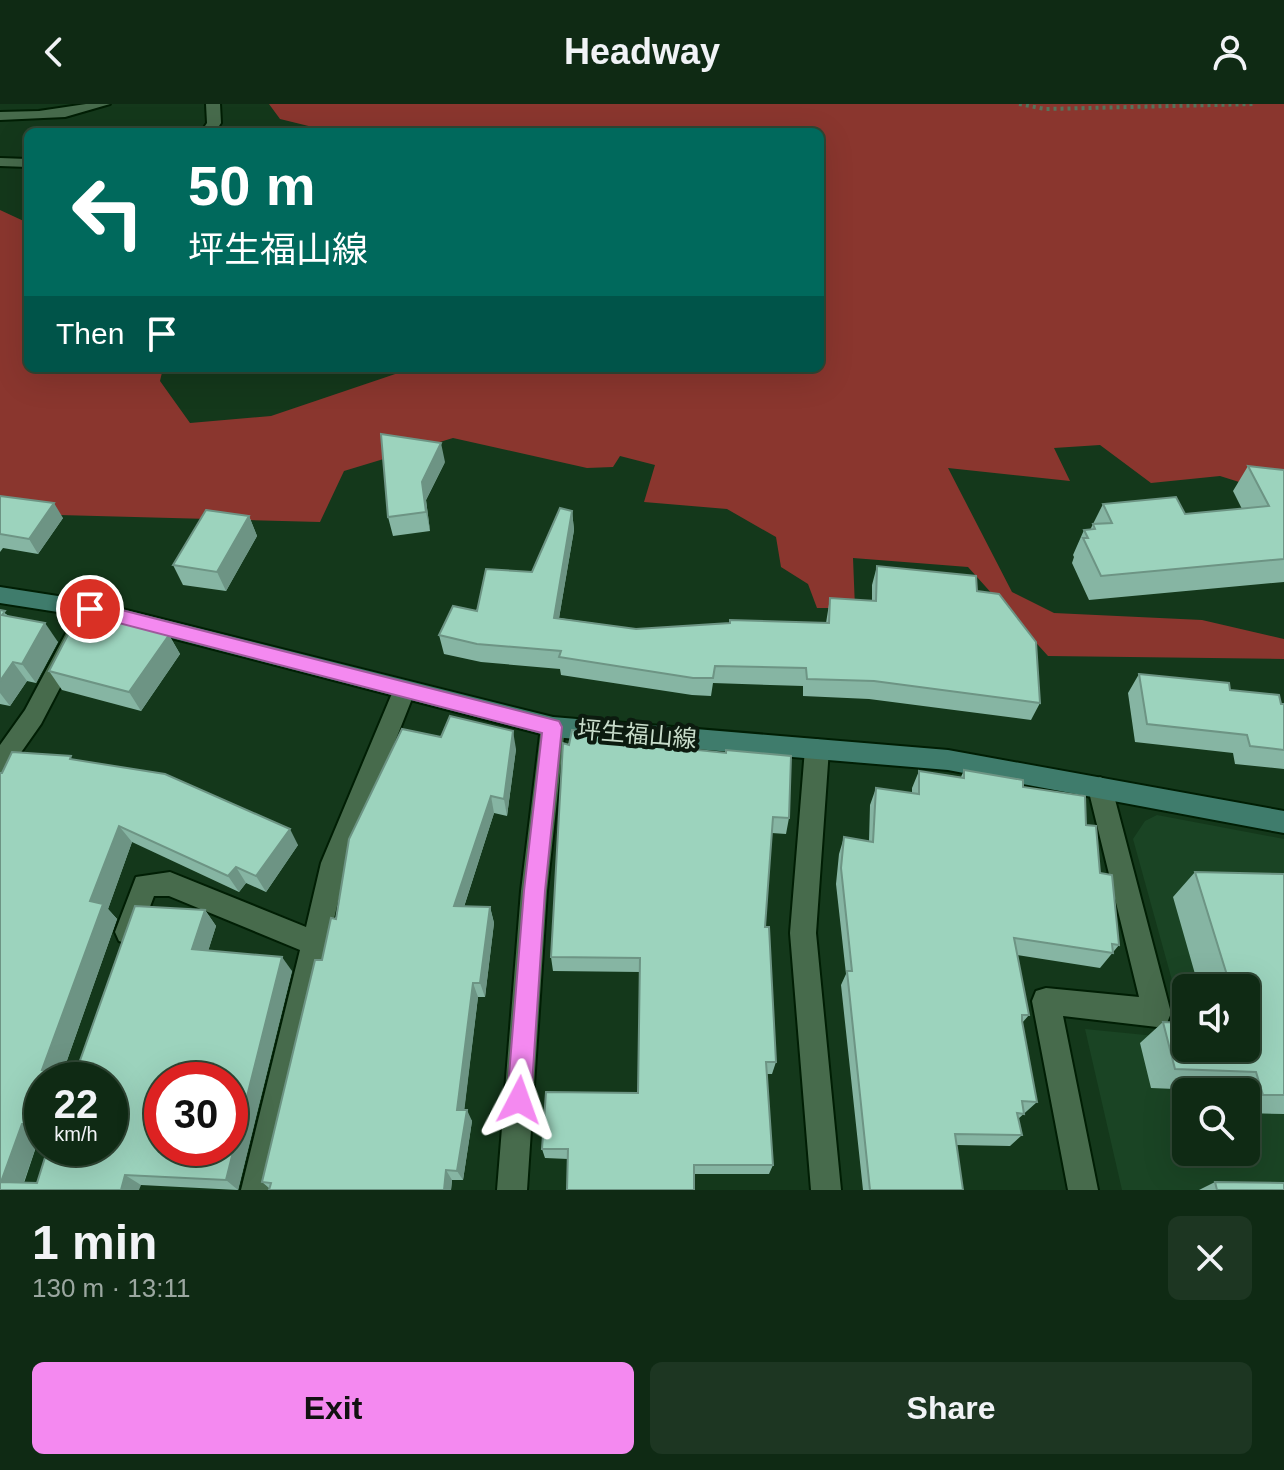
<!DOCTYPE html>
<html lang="en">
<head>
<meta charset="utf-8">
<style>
  :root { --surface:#0f2a14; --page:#1d3622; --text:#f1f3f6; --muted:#9ba7a0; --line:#2f4634; --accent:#f489f0 }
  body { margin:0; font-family:Arial,"Noto Sans JP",sans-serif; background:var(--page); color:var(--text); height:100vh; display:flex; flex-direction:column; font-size:30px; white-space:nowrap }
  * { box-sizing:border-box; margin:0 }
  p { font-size:26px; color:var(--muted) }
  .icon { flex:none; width:44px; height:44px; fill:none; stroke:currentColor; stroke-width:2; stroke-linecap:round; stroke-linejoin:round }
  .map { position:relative; height:1086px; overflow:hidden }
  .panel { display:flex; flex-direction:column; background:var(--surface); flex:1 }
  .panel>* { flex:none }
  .guide { position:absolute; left:24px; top:24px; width:800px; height:244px; border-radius:12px; box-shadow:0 8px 32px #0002,0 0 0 2px var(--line); background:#00695c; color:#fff; overflow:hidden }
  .buttons { position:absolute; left:1172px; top:870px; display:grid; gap:16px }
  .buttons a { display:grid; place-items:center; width:88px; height:88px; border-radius:12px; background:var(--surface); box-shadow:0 8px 32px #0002,0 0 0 2px var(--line); font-size:40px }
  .speed { position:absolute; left:24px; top:958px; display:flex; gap:16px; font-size:40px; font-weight:700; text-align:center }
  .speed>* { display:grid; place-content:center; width:104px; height:104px; border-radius:50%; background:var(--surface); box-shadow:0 8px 32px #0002,0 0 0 2px var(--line); line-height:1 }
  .speed small { font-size:20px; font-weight:400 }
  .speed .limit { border:12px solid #d22; background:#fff; color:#111 }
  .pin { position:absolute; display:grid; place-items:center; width:68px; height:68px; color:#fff; margin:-34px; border:4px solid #fff; border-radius:50%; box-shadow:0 2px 8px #0007 }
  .me { position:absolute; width:88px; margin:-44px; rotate:4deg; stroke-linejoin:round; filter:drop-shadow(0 0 6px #0008) }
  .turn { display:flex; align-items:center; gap:28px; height:168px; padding:0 32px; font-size:36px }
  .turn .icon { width:104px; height:104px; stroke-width:2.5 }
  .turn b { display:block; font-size:56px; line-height:68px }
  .then { display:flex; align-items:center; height:76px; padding:0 32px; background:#0003; gap:16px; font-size:30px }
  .round { display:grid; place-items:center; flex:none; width:84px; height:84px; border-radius:12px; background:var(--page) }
  .headline { display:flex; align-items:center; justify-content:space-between; height:136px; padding:0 32px }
  h1 { font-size:48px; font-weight:600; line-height:60px }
  .action { display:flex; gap:16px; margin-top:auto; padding:16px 32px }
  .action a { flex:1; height:92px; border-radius:12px; background:var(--accent); color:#111; font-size:32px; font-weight:600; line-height:92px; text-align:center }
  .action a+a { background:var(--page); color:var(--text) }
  header { display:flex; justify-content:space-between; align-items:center; height:104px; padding:0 32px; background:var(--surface); font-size:36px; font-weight:600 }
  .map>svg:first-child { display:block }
  .built { fill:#1a4424; fill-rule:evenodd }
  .forest { fill:#8a362e }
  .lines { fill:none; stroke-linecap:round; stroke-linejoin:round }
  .minor-casing { stroke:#001e04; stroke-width:4 }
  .tertiary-casing { stroke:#001e04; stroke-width:4 }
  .secondary-casing { stroke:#001e04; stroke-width:4 }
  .path { stroke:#55745b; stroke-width:4; stroke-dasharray:3 4; stroke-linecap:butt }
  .minor { fill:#476b4c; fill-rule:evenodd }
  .tertiary { fill:#476b4c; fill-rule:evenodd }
  .secondary { fill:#3f7c6c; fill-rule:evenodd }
  .wall { fill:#86b5a3; fill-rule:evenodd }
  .shaded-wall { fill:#6d9484 }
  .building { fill:#9cd3bd; stroke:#6d9484; stroke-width:2; fill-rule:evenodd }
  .route { fill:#f489f0; stroke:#9f599c; stroke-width:2 }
  .labels { text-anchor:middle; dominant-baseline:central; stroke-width:8; stroke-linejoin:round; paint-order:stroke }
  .street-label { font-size:24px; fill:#c8dcca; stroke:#0c1b0f }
</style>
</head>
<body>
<header><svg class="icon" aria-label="back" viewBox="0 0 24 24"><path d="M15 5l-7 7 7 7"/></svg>Headway<svg class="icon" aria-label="person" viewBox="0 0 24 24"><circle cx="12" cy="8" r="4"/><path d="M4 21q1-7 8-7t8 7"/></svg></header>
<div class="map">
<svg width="1284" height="1086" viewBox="0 0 1284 1086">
  <rect width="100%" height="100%" fill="#14381b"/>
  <path class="built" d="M1157,711L1284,735V1086H1122L1085,925L1186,935V944H1246V884H1186V927L1133,735L1145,717ZM1186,988H1246V1048H1186Z"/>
  <path class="forest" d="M269,0H1284V392L1220,372L1151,379L1100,341L1054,344L1070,377L948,364L1012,488L1054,509L1202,516L1284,535V555L1048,552L968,463L853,454L855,504H817L808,480L781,463L776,433L727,405L644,398L655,361L620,352L613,363L587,364L453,334L344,367L320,418L59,411L0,402V106L28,119V264H163L160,277L190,319L271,312L413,264H820V28H333L280,15Z"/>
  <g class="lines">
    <defs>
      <g id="minor">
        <path d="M206,0H220L221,19L215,28H201L207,19Z"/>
        <path d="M0,54L28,55V63L0,62Z"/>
        <path d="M90,497L98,499L101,505L41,620L8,667L0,670V641L25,606L82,499Z"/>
        <path d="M404,578L412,580L415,587L347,759L271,1086H241L300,846L169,792H154L137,837L128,840L119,837L115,828L136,773L170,768L306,823L321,759L393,587L396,580Z"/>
        <path d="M553,613L561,616L565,623L547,787L527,1086H497L521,787L541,623L545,616Z"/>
        <path d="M817,635L825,638L829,645L816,829L841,1086H811L790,829L805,645L809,638Z"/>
        <path d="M1100,673L1109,677L1112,684L1171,909L1167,919L1157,923L1063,912L1098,1086H1068L1032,897L1036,887L1046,884L1139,893L1088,684L1091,677Z"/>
      </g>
      <path id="tertiary" d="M86,0H110L65,13L0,16V8L39,7Z"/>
      <path id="secondary" d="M0,483L90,497L553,613L948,646L1284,707V729L948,666L553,633L90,513L0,499Z"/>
    </defs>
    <use href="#minor" class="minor-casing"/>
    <use href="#tertiary" class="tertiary-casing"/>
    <use href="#secondary" class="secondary-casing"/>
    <path class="path" d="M1019,0L1045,5L1256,0"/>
    <use href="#minor" class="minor"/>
    <use href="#tertiary" class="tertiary"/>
    <use href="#secondary" class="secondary"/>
  </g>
  <g class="wall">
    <path d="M445,358L426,396L430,427L393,432L388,413Z"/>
    <path d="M1248,362L1284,366V478L1089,496L1072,459L1074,453L1073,451L1084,426H1090L1103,400L1185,410L1242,405L1233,387Z"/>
    <path d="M0,392L63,414L38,450L3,444L0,448Z"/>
    <path d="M572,407L574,426L559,514L636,525L826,519L830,494L872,497V481L877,462L977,487L1040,599L1031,616L869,595L803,592V582L713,579L711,592L692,591L561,571L560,565L481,558L444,550L439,531L532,468Z"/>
    <path d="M249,412L257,432L226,487L183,481L173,461Z"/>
    <path d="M0,506L9,512L58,538L36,579L27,577L10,602L0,600Z"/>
    <path d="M85,526L169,531L180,550L141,607L62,586L49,567Z"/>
    <path d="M1139,570L1230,586L1284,600V665L1235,660L1233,649L1135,638L1128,589Z"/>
    <path d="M441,633L516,645L507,712L494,709L464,803H490L494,819L485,893H478L464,1006L472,1017L463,1076H452L451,1086H269V1084L262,1078L322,856L336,815Z"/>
    <path d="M608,636L789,714L786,730L772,729L765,823L776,958L772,970H767L773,1061L769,1070H694L568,1055L545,1054L542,1045L638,989L640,868L553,867L551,853Z"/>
    <path d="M74,656L298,741L266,788L246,779L239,788L132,738L108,805L117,815L64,965H77L205,806L216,822L208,847L292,867L238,1086L141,1081L0,1086ZM42,976L110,1044L37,1079H24L38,1037L42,1039Z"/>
    <path d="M964,666L1023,683L1086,721L1119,841L1100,864L1017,851L1029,911L1022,919L1037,998L1018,1015L1022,1031L1010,1042L956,1041L963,1086H863L841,881L846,870L836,780L839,750L844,733L869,737L870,701L876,684L912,689V684L919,667L961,673Z"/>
    <path d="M1195,768L1284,770V1010L1246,1009V988L1151,984L1140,939L1163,918L1246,944V884H1199L1173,793Z"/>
    <path d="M1215,1078L1284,1086H1199Z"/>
  </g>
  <g class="shaded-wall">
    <path d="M441,339L445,358L426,396L430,427L426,408L422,378Z"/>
    <path d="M54,399L63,414L38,450L29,435Z"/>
    <path d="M572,407L574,426L556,532L554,514Z"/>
    <path d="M249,412L257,432L226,487L217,468Z"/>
    <path d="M45,519L58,538L36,579L22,560Z"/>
    <path d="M169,531L180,550L141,607L129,588Z"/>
    <path d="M13,558L27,577L10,602L0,589V577Z"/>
    <path d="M513,627L516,645L507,712L504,695Z"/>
    <path d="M491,692L494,709L459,818L454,802Z"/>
    <path d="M119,722L132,738L108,805L117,815L60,976L42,966L90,797Z"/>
    <path d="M290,725L298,741L266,788L256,772Z"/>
    <path d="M236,763L246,779L239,788L228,772Z"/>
    <path d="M490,803L494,819L485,893L480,879Z"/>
    <path d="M205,806L216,822L204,860L192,845Z"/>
    <path d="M282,853L292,867L238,1086L226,1076Z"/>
    <path d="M473,879L478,893L463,1017L457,1006Z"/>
    <path d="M467,1006L472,1017L463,1076L457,1067Z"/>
    <path d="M22,1020L40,1030H27L38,1037L21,1086L1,1078Z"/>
    <path d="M446,1066L452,1076L451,1086H444Z"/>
    <path d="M125,1071L141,1081L139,1086H121Z"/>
  </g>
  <g class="building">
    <path d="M381,330L441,339L422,378L426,408L388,413Z"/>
    <path d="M1248,362L1284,366V455L1101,472L1083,434H1088L1084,426L1095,425L1093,420L1112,419L1103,400L1176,393L1185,410L1269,402Z"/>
    <path d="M0,392L54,399L29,435L0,430Z"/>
    <path d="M560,404L572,407L554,514L636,525L730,519V516L829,519L830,494L876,497L877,462L976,472L977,487L999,490L1036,538L1040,599L874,577L807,575L806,564L715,562L713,574H693L559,553L561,547L477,540L439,531L453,502L477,507L486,465L532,468Z"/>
    <path d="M206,406L249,412L217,468L173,461Z"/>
    <path d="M0,506L5,507L2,511L45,519L22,560L13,558L0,577Z"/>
    <path d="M92,511L169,531L129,588L49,567L72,523L85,526Z"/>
    <path d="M1139,570L1229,579L1230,586L1279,591L1281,600H1284V646L1250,642L1247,631L1147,620Z"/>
    <path d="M450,612L513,627L504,695L491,692L454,802L490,803L480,879H473L457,1006H467L457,1067L446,1066L444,1086H269L271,1079L262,1078L315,856H322L331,814L336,815L349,735L402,625L441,633Z"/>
    <path d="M572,626L607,630L606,635L649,641L726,649V646L791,652L789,714L773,713L765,823H769L776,958H766L773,1061H694V1086H567L568,1045H542L546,988L638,989L640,854L551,853L563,639L569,641Z"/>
    <path d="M12,648L71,652L70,655L165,670L290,725L256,772L236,763L228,772L119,722L90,797L103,800L42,966L77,965L135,802L205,806L192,845L282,853L226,1076L125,1071L121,1086H0V669H2ZM42,976H110V1044H48L37,1079L1,1078L22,1020H26L27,1030L42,1031ZM162,976H230V1044H162Z"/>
    <path d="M964,666L1023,676V683L1085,692L1086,721L1096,722L1100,769L1112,771L1119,841L1112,840L1113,849L1014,834L1029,911H1022V917L1037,998L1022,997L1024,1010L1017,1009L1022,1031L955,1030L963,1086H870L847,867H852L841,764L844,733L873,738L876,684L919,690V667L964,674Z"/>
    <path d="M1195,768L1284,770V991H1263L1256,968L1175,965L1163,918L1186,919V944H1246V884H1231Z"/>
    <path d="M1215,1078L1284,1079V1086H1217Z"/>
  </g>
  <path class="route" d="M90,498L559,617L562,623L545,787L531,996L527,1005L519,1008L511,1005L507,996L524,787L542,629L84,510L82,505L84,501Z"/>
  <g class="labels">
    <g class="street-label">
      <text transform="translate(637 630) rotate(5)">坪生福山線</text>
    </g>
  </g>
</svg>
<div class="buttons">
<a><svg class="icon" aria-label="sound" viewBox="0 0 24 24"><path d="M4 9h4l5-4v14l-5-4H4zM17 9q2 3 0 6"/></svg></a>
<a><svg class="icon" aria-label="search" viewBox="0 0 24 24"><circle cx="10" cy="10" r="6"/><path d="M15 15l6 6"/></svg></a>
</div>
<div class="speed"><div>22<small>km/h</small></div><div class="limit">30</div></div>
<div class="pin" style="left:90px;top:505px;background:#d93025"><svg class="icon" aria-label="arrive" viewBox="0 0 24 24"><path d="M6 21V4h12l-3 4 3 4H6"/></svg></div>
<svg class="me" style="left:519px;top:996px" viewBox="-20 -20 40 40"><path d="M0-17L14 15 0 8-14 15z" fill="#f489f0" stroke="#fff" stroke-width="4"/></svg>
<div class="guide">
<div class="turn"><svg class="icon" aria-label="left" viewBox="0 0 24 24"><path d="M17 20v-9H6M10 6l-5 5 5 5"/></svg><div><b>50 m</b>坪生福山線</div></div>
<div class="then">Then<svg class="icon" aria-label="arrive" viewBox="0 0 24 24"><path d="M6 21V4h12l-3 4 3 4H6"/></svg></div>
</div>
</div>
<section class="panel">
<div class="headline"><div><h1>1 min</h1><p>130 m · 13:11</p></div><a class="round"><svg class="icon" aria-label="close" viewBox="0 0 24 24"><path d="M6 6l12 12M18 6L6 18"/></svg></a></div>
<div class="action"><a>Exit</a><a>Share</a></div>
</section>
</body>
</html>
